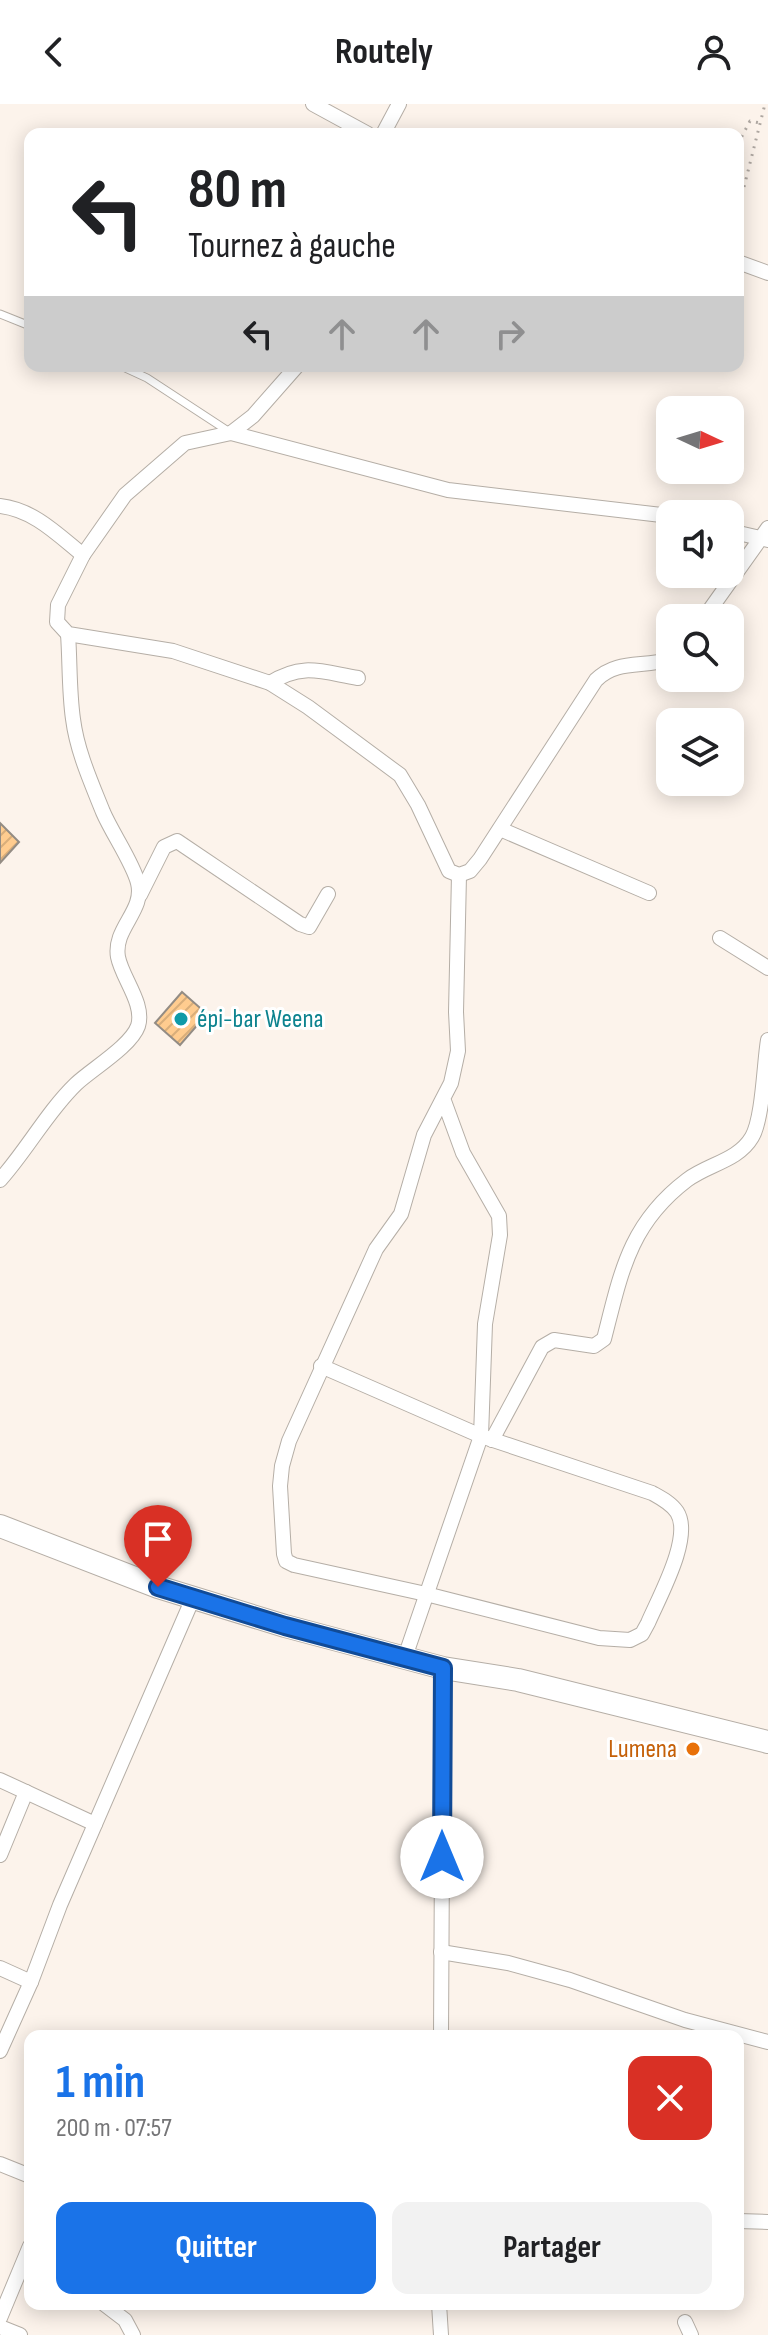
<!DOCTYPE html>
<html lang="fr">
<head>
<meta charset="utf-8">
<style>
  :root { --surface:#fff; --page:#f2f2f2; --text:#202124; --muted:#757577; --accent:#1a73e8 }
  body { margin:0; font-family:"Sofia Sans Condensed",sans-serif; background:var(--page); color:var(--text); height:100vh; display:flex; flex-direction:column; font-size:30px; white-space:nowrap }
  * { box-sizing:border-box; margin:0 }
  p { font-size:26px; color:var(--muted) }
  .icon { flex:none; width:44px; height:44px; fill:none; stroke:currentColor; stroke-width:2; stroke-linecap:round; stroke-linejoin:round }
  .map { position:relative; flex:1; overflow:hidden }
  .sheet { position:absolute; left:24px; top:1926px; width:720px; height:280px; display:flex; flex-direction:column; background:var(--surface); border-radius:16px; box-shadow:0 4px 20px #0003 }
  .sheet>* { flex:none }
  .banner { position:absolute; left:24px; top:24px; width:720px; height:244px; border-radius:16px; box-shadow:0 4px 20px #0003; background:#fff; color:var(--text); overflow:hidden }
  .needle { width:52px; rotate:94deg }
  .tools { position:absolute; left:656px; top:292px; display:grid; gap:16px }
  .tools a { display:grid; place-items:center; width:88px; height:88px; border-radius:16px; background:var(--surface); box-shadow:0 4px 20px #0003; font-size:40px }
  .pin { position:absolute; display:grid; place-items:center; width:68px; height:68px; color:#fff; margin:-82px -34px; border-radius:50% 50% 50% 0; rotate:-45deg; box-shadow:0 0 8px #0007 }
  .pin .icon { rotate:45deg }
  .me { position:absolute; width:88px; margin:-44px; rotate:0deg; stroke-linejoin:round; filter:drop-shadow(0 0 6px #0008) }
  .turn { display:flex; align-items:center; gap:28px; height:168px; padding:0 32px; font-size:36px }
  .turn .icon { width:104px; height:104px; stroke-width:2.5 }
  .turn b { display:block; font-size:56px; line-height:68px }
  .lanes { display:flex; align-items:center; height:76px; padding:0 32px; background:#0003; justify-content:center; gap:40px; direction:ltr }
  .lanes .off { opacity:.35 }
  .round { display:grid; place-items:center; flex:none; width:84px; height:84px; border-radius:16px; background:var(--page) }
  .headline { display:flex; align-items:center; justify-content:space-between; height:136px; padding:0 32px }
  h1 { font-size:48px; font-weight:700; line-height:60px; color:var(--accent) }
  .cta { display:flex; gap:16px; margin-top:auto; padding:16px 32px }
  .cta a { flex:1; height:92px; border-radius:16px; background:var(--accent); color:#fff; font-size:32px; font-weight:700; line-height:92px; text-align:center }
  .cta a+a { background:var(--page); color:var(--text) }
  header { display:flex; justify-content:space-between; align-items:center; height:104px; padding:0 32px; background:var(--surface); font-size:36px; font-weight:700 }
  .map>svg:first-child { display:block }
  .building { fill:url(#building-hatch); stroke:#938c84; stroke-width:2 }
  .lines { fill:none; stroke-linecap:round; stroke-linejoin:round }
  .service-casing { stroke:#b5aea6; stroke-width:9 }
  .minor-casing { stroke:#b5aea6; stroke-width:16 }
  .secondary-casing { stroke:#b5aea6; stroke-width:24 }
  .path { stroke:#aea7a1; stroke-width:3; stroke-dasharray:2 6; stroke-linecap:butt }
  .service { stroke:#fff; stroke-width:7 }
  .minor { stroke:#fff; stroke-width:14 }
  .secondary { stroke:#fff; stroke-width:22 }
  .route-casing { stroke:#114b97; stroke-width:20 }
  .route { stroke:#1a73e8; stroke-width:14 }
  .culture-dot { fill:#0f9aa8; stroke:#fff; stroke-width:3 }
  .food-dot { fill:#e8710a; stroke:#fff; stroke-width:3 }
  .labels { text-anchor:middle; dominant-baseline:central; stroke-width:6; stroke-linejoin:round; paint-order:stroke }
  .culture-label { font-size:26px; fill:#0d838f; stroke:#fff; text-anchor:start }
  .food-label { font-size:26px; fill:#c56008; stroke:#fff; text-anchor:end }
</style>
</head>
<body>
<header><svg class="icon" aria-label="back" viewBox="0 0 24 24"><path d="M15 5l-7 7 7 7"/></svg>Routely<svg class="icon" aria-label="person" viewBox="0 0 24 24"><circle cx="12" cy="8" r="4"/><path d="M4 21q1-7 8-7t8 7"/></svg></header>
<div class="map">
<svg width="768" height="2231" viewBox="0 0 768 2231">
  <defs>
    <pattern id="building-hatch" width="6" height="6" patternUnits="userSpaceOnUse" patternTransform="scale(2)"><rect width="6" height="6" fill="#ffcc8f"/><path d="M-1 1l2-2M0 6l6-6M5 7l2-2" fill="none" stroke="#d9ae7a"/></pattern>
  </defs>
  <rect width="100%" height="100%" fill="#fcf3eb"/>
  <g class="building">
    <path d="M0,719L19,738L0,759Z"/>
    <path d="M182,888L207,910L180,941L155,919Z"/>
  </g>
  <g class="lines">
    <defs>
      <g id="service">
        <path d="M0,210L30,222"/>
        <path d="M121,262L147,274L231,329"/>
      </g>
      <g id="minor">
        <path d="M313,0L368,30"/>
        <path d="M383,30L399,0"/>
        <path d="M738,158L768,169"/>
        <path d="M297,262L253,312L231,329L185,339L125,391L83,451L58,501L57,518L68,530L173,547L270,579L308,603L400,671L418,701L449,767L459,771L470,767L480,755L596,576C617,555 644,564 670,555"/>
        <path d="M231,329L448,386L670,412"/>
        <path d="M0,402C34,406 57,430 83,451"/>
        <path d="M730,427L768,436"/>
        <path d="M704,514L768,424"/>
        <path d="M270,579C303,558 322,568 358,574"/>
        <path d="M500,725L649,789"/>
        <path d="M140,791L164,743L177,737L300,820L309,823L328,790"/>
        <path d="M720,834L768,864"/>
        <path d="M444,997L463,1049L499,1112L500,1131L485,1220L481,1332L652,1389C661,1394 671,1399 677,1408C693,1433 659,1493 648,1519L642,1530L630,1536L599,1534L426,1490L294,1461L286,1457L284,1450L280,1382L282,1362L289,1337L376,1145L401,1110L424,1031L451,979L458,947L456,908L459,771"/>
        <path d="M0,1076C27,1046 47,1008 76,980C92,965 131,942 138,922C145,900 122,874 118,853C113,824 145,807 138,779C133,759 112,729 103,708C91,678 77,647 73,615C69,587 70,558 68,530"/>
        <path d="M321,1262L481,1332L405,1553"/>
        <path d="M492,1336L542,1243L554,1236L594,1242L604,1235C621,1169 629,1120 687,1076C708,1060 738,1057 752,1033C763,1014 764,960 768,936"/>
        <path d="M0,1676L95,1720"/>
        <path d="M0,1751L26,1688"/>
        <path d="M441,1848L508,1859L570,1876L685,1916L768,1938"/>
        <path d="M0,1864L31,1878"/>
        <path d="M441,1932L443,1564"/>
        <path d="M0,1947L31,1878L60,1801L193,1494"/>
        <path d="M0,2060L30,2072"/>
        <path d="M738,2117L768,2118"/>
        <path d="M104,2200L125,2216L133,2231"/>
        <path d="M439,2200L441,2231"/>
        <path d="M0,2214L30,2142"/>
        <path d="M685,2218L691,2231"/>
        <path d="M0,2223L20,2231"/>
      </g>
      <path id="secondary" d="M0,1422L158,1483L285,1522L443,1564L518,1576L768,1638"/>
    </defs>
    <use href="#service" class="service-casing"/>
    <use href="#minor" class="minor-casing"/>
    <use href="#secondary" class="secondary-casing"/>
    <g class="path">
      <path d="M738,40L750,17L760,19"/>
      <path d="M744,83L765,0"/>
    </g>
    <use href="#service" class="service"/>
    <use href="#minor" class="minor"/>
    <use href="#secondary" class="secondary"/>
  </g>
  <g class="lines">
    <defs>
      <path id="route" d="M158,1483L285,1522L443,1564L442,1753"/>
    </defs>
    <use href="#route" class="route-casing"/>
    <use href="#route" class="route"/>
  </g>
  <circle class="culture-dot" cx="181" cy="915" r="8"/>
  <circle class="food-dot" cx="693" cy="1645" r="8"/>
  <g class="labels">
    <g class="culture-label">
      <text x="197" y="915">épi-bar Weena</text>
    </g>
    <g class="food-label">
      <text x="677" y="1645">Lumena</text>
    </g>
  </g>
</svg>
<div class="tools">
<a><svg class="needle" viewBox="-14 -14 28 28"><path d="M0-13l5 13h-10z" fill="#e53935"/><path d="M0 13l5-13h-10z" fill="#757577"/></svg></a>
<a><svg class="icon" aria-label="sound" viewBox="0 0 24 24"><path d="M4 9h4l5-4v14l-5-4H4zM17 9q2 3 0 6"/></svg></a>
<a><svg class="icon" aria-label="search" viewBox="0 0 24 24"><circle cx="10" cy="10" r="6"/><path d="M15 15l6 6"/></svg></a>
<a><svg class="icon" aria-label="layers" viewBox="0 0 24 24"><path d="M12 4l9 5-9 5-9-5zM3 14l9 5 9-5"/></svg></a>
</div>
<div class="pin" style="left:158px;top:1483px;background:#d93025"><svg class="icon" aria-label="arrive" viewBox="0 0 24 24"><path d="M6 21V4h12l-3 4 3 4H6"/></svg></div>
<svg class="me" style="left:442px;top:1753px" viewBox="-20 -20 40 40"><circle r="19" fill="#fff"/><path d="M0-13L10 11 0 6-10 11z" fill="#1a73e8"/></svg>
<div class="banner">
<div class="turn"><svg class="icon" aria-label="left" viewBox="0 0 24 24"><path d="M17 20v-9H6M10 6l-5 5 5 5"/></svg><div><b>80 m</b>Tournez à gauche</div></div>
<div class="lanes"><svg class="icon" aria-label="left" viewBox="0 0 24 24"><path d="M17 20v-9H6M10 6l-5 5 5 5"/></svg><svg class="icon off" aria-label="ahead" viewBox="0 0 24 24"><path d="M12 20V5M6 11l6-6 6 6"/></svg><svg class="icon off" aria-label="ahead" viewBox="0 0 24 24"><path d="M12 20V5M6 11l6-6 6 6"/></svg><svg class="icon off" aria-label="right" viewBox="0 0 24 24"><path d="M7 20v-9h11M14 6l5 5-5 5"/></svg></div>
</div>
<section class="sheet">
<div class="headline"><div><h1>1 min</h1><p>200 m · 07:57</p></div><a class="round" style="background:#d93025;color:#fff"><svg class="icon" aria-label="close" viewBox="0 0 24 24"><path d="M6 6l12 12M18 6L6 18"/></svg></a></div>
<div class="cta"><a>Quitter</a><a>Partager</a></div>
</section>
</div>
</body>
</html>
